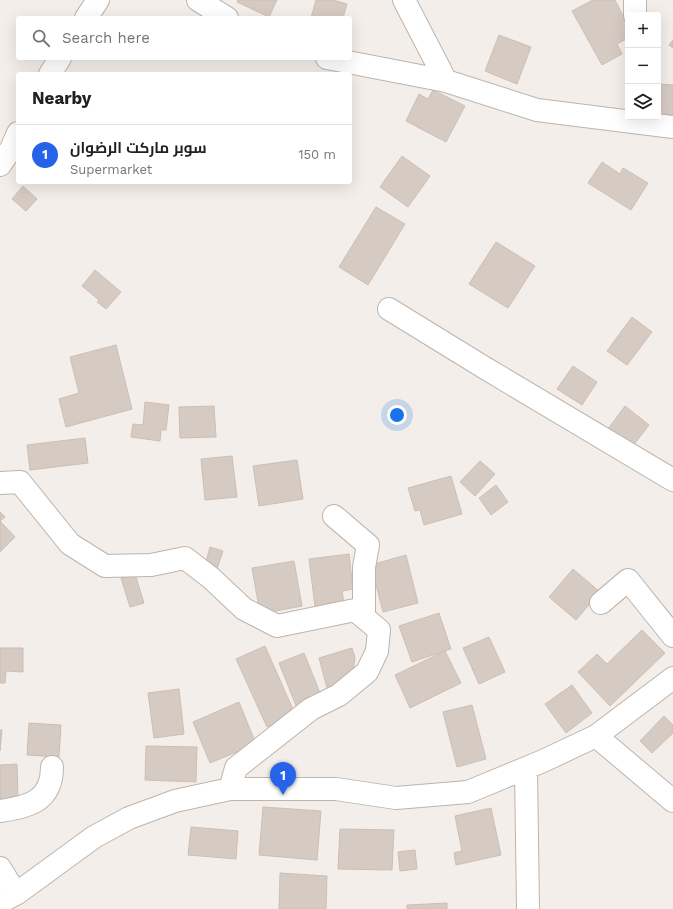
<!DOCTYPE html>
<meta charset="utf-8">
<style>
:root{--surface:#fff;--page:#f6f6f6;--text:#202124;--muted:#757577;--line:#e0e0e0;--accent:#2563eb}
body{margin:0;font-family:"Work Sans",Cairo,sans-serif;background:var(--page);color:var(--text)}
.controls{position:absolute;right:12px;top:12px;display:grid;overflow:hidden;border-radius:4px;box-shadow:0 4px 16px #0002}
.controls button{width:36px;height:36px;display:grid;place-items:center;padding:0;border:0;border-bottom:1px solid var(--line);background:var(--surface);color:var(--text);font:20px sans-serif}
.you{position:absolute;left:397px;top:415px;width:14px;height:14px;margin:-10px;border:3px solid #fff;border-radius:50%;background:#1a73e8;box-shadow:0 0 0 6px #1a73e833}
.badge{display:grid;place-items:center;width:26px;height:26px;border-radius:50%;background:var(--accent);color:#fff;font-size:13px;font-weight:700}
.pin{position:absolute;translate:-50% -33px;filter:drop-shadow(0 1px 2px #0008)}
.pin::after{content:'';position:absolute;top:21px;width:14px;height:12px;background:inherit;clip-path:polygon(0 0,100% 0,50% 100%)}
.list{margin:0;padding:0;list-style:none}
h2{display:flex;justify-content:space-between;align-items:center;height:52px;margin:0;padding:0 16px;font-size:17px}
h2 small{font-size:13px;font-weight:400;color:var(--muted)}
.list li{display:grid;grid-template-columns:26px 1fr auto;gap:12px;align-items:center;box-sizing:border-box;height:60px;padding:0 16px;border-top:1px solid var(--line)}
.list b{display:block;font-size:15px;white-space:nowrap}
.list p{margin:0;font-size:13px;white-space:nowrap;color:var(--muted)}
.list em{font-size:13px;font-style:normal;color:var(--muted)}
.icon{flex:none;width:22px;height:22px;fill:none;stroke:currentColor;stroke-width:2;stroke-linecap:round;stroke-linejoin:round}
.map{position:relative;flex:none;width:673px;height:909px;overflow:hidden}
.search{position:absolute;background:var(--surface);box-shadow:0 4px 16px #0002;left:16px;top:16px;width:336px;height:44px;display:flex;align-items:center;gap:10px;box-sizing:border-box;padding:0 14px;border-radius:4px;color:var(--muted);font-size:15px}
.panel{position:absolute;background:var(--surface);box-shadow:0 4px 16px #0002;left:16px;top:72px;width:336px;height:112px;border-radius:4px}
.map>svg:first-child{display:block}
.building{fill:#d6cbc3;stroke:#cdbeb4}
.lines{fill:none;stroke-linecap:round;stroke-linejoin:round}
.minor-casing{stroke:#bdb4ad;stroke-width:24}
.minor{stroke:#fff;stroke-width:22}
</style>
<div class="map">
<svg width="673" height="909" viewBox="0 0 673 909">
<rect width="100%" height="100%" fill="#f3eee9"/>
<path class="building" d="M238 0H277L269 17 237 2Z
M316 0H333L347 4 343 18H311Z
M593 0H615L628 25V38L617 44 622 54 602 65 572 11Z
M499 35 531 47 517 84 485 71Z
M673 40V48L669 45Z
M658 84 673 85V115L658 113Z
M433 90 465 106 446 142 406 121 419 94 428 99Z
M402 156 430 176 408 207 380 187Z
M602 162 620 174 623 168 648 183 631 210 588 183Z
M23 186 37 199 26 211 12 199Z
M376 207 405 224 368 285 339 267Z
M496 242 535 266 508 308 469 284Z
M95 270 121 292 106 309 97 302 99 300 82 286Z
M632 317 652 332 627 365 607 351Z
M116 345 132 409 66 427 59 399 79 393 70 357Z
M573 366 597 382 582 405 557 389Z
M145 402 169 405 166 430H161L160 441 131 437 133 424 143 425Z
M214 406 216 437 180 438 179 407Z
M625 406 649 425 632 447 608 429Z
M85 438 88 463 30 470 27 445Z
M232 456 237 497 205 500 201 459Z
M297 460 303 499 259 506 253 466Z
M480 461 495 474 475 496 460 482Z
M451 476 462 514 424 525 420 510 415 511 408 488Z
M496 485 508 502 491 515 479 498Z
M0 512 5 517 0 521Z
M0 521 15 537 0 552Z
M210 547 223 551 217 569 205 565Z
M349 554 353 589 342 591 345 610 316 614 309 559Z
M406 555 418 603 383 612 371 565Z
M294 561 302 606 260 614 252 568Z
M573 569 600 592 576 620 549 597Z
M135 574 144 603 130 607 121 578Z
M439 613 451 649 412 662 399 626Z
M642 630 665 653 610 706 578 672 597 654 607 664Z
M489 637 505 672 479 684 463 648Z
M265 646 295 714 267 727 236 659Z
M0 648H23V672L6 671 5 683H0Z
M352 648 355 657 354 666 348 679 327 688 319 658Z
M445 651 461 683 410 708 395 675Z
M304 653 322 698 297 708 279 663Z
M572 685 592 713 566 733 545 704Z
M179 689 184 734 154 738 148 693Z
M239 702 256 744 210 763 193 722Z
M472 705 486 759 457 767 443 712Z
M664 716 673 725V733L652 753 640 741Z
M29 723 61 725 59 757 27 755Z
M0 730H2L0 751Z
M146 746 197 747 196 782 145 780Z
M17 764 18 799 0 800V765Z
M263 807 321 811 317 860 259 855Z
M491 808 501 855 456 865 454 853 462 851 455 816Z
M191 827 238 831 236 859 188 855Z
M340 829 394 830 392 870 338 869Z
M415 850 417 869 400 871 398 852Z
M280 873 327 876 326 909H279Z
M447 903V909H407V905Z"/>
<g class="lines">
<defs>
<path id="minor" d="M198 0 227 18
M404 0 446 81
M635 15V0
M86 18 98 0
M327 58 446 81 537 110 673 127
M50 74 60 58
M0 165 11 149 18 133
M389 309 485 368 673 480
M0 483 20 482 70 544 105 566 151 565 185 558 211 578 244 609 277 626 355 610 379 630 377 651 367 672 339 695 311 709 236 768 230 789
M334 516 368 545 364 567V617
M601 603 628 580 673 636
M596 736 673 801
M526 769 528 909
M0 811C29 807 52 801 52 767
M0 868 16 894
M0 902 16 894 94 837 129 818 175 801 230 789H336L396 798 468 792 543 761 596 736 673 678"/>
</defs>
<use href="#minor" class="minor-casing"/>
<use href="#minor" class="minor"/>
</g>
</svg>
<div class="controls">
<button>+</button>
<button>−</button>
<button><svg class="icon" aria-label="layers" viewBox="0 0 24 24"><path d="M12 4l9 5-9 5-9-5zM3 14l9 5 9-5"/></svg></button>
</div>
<div class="you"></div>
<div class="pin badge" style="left:283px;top:795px">1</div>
<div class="search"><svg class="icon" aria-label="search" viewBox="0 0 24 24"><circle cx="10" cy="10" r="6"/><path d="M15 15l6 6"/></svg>Search here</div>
<section class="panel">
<h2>Nearby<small></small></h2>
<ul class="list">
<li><span class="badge">1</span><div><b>سوبر ماركت الرضوان</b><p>Supermarket</p></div><em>150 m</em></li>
</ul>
</section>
</div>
